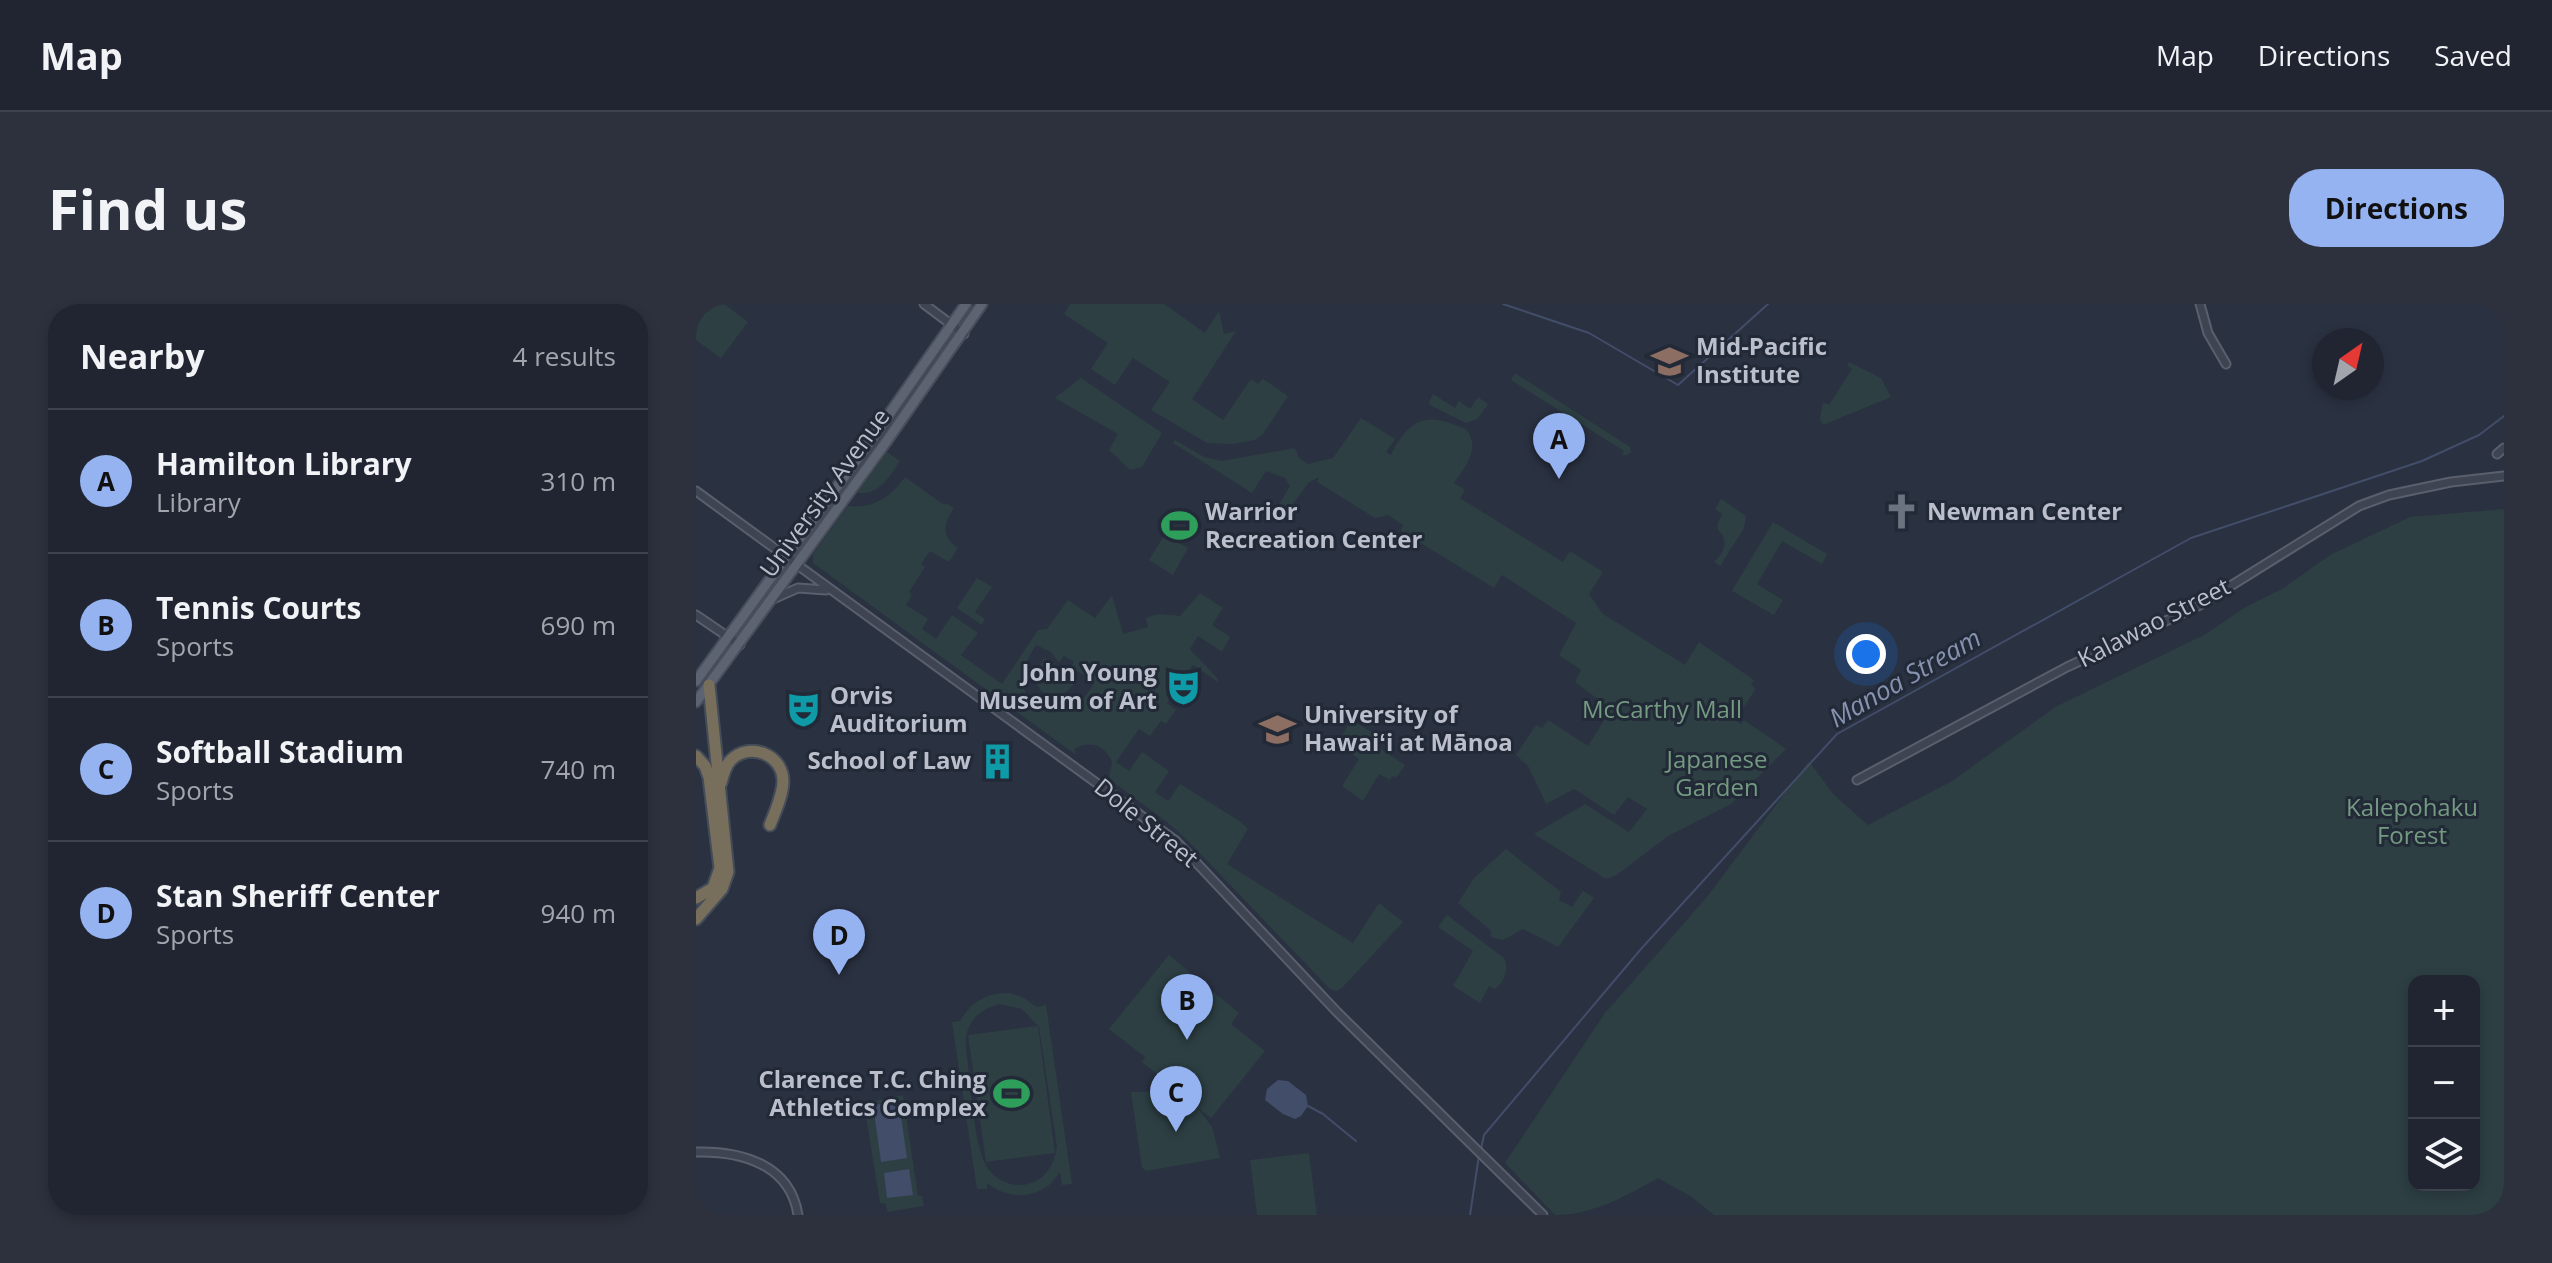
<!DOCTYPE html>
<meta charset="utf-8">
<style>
:root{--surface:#202531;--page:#2d313d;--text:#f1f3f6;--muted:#a2a5ab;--line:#3d424d;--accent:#95b2f1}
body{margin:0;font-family:"Open Sans",sans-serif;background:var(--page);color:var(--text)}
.controls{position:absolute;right:24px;bottom:24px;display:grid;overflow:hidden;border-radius:16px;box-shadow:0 4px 12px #0003}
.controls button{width:72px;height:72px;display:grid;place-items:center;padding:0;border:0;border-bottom:2px solid var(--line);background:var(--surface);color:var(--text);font:40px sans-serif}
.compass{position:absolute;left:1616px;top:24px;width:72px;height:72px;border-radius:50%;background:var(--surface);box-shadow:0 4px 12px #0003;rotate:34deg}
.you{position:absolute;left:1170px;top:350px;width:28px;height:28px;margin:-20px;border:6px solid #fff;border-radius:50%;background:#1a73e8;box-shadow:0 0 0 12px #1a73e833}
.badge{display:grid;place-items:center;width:52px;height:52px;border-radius:50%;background:var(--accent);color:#111;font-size:26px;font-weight:700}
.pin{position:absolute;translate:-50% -66px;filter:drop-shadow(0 2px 4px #0008)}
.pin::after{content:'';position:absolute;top:42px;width:28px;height:24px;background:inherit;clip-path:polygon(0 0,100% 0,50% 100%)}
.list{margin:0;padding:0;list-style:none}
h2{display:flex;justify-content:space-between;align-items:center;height:104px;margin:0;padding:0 32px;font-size:34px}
h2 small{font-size:26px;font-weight:400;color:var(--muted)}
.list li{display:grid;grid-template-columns:52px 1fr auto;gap:24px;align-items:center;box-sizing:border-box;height:144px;padding:0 32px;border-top:2px solid var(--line)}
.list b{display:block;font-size:30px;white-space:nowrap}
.list p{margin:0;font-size:26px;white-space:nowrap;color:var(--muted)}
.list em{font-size:26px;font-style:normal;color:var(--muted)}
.icon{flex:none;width:44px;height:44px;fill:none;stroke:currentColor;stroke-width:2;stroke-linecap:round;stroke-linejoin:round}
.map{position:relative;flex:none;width:1808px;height:911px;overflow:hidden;border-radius:32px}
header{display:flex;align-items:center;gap:48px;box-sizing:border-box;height:112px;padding:0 40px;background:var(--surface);border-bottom:2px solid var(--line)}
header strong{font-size:38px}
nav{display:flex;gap:44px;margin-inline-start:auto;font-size:28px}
.intro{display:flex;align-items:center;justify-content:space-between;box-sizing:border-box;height:192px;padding:0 48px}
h1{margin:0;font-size:56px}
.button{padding:20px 36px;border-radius:32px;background:var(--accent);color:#111;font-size:28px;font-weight:700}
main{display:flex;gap:48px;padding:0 48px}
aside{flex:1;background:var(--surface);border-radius:32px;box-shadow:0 4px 12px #0003}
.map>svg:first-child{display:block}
.green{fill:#2d3f43;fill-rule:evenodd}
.water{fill:#414d69}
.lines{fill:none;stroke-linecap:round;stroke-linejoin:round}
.stream{stroke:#414d69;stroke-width:2}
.minor-casing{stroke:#595f6c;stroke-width:11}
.major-casing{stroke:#474d5b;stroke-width:13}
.highway-casing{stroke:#454c59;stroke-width:15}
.minor{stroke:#3e4451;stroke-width:7}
.major{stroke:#5c6371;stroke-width:9}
.highway{stroke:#776f5c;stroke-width:11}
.labels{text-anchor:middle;stroke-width:6;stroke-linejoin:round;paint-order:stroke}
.poi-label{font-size:24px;font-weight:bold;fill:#bbbfcb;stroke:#222937;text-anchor:start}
.street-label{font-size:24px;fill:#bbbfcb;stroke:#222937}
.park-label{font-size:24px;fill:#749a81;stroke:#222937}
.water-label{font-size:26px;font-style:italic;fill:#8692b0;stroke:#222937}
</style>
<header>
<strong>Map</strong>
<nav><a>Map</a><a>Directions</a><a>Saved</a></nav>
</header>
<div class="intro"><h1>Find us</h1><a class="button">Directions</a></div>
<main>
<aside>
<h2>Nearby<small>4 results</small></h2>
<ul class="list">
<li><span class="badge">A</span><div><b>Hamilton Library</b><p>Library</p></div><em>310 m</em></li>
<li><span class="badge">B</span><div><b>Tennis Courts</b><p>Sports</p></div><em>690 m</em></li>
<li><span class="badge">C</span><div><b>Softball Stadium</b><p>Sports</p></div><em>740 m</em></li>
<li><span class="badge">D</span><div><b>Stan Sheriff Center</b><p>Sports</p></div><em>940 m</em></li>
</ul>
</aside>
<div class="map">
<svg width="1808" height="911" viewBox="0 0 1808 911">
<rect width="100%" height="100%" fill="#2a3141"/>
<path class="green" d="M0 0H28L52 18 25 54 0 36Z
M374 0H468L509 29 523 7 528 30 540 27 496 95 527 116 555 75 562 80 567 75 592 92 567 130 559 136 537 140 511 139 455 106 474 78 437 54 419 81 395 65 412 39 368 10Z
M1153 58 1185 74 1195 93 1127 121 1124 115 1127 98 1133 101 1156 65 1151 61Z
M819 69 934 143 935 148 931 151H926L928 147 815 76Z
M385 74 466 129 446 163 434 166 413 146 422 130 359 94Z
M737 90 759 104 763 97 774 105 782 93 792 100 781 115 770 119 734 101 733 98Z
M665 114 699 135 690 148 695 151C714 113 731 107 771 126 784 146 770 161 758 179L769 186 764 194 867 258 874 247 907 268 893 290 907 310 989 361 1003 338 1058 376 1055 381 1060 385 1039 416 1045 420 1048 416 1090 445 1035 500 972 532 921 571 910 575 838 530 889 500 933 528 951 505 932 493 918 511 878 485 850 500 832 462 820 451 840 421 846 424 852 416 892 442 915 405 879 378 885 366 863 351 880 319 806 271 798 284 705 227 707 221 692 211 679 214 621 178 623 173 613 178 585 216H578L571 212 577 211 594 182 589 174 570 167 556 189 477 139 479 136 508 153 526 157 599 144 603 154 612 160 637 154Z
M191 148 204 157C193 173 183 192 161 189Z
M209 173 248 201 250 199 258 204C247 221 245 232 262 244L253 258 234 247 225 260 229 263 213 288 216 291 210 301 232 315 226 325 240 335 256 311 282 329 265 351 306 380 342 326 351 325 372 296 399 314 416 291 427 330 452 323 450 314 462 310 484 312 504 289 527 304 516 321 534 333 526 348 502 332 494 345 522 375V378L497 361 471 399 480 406 470 420 465 417 454 432 443 425 420 458 433 467 446 448 473 467 459 488 472 497 484 480 542 516 552 525 531 560 657 639 683 599 707 618 646 684 640 687 634 685 489 534 471 518 413 475 416 458C409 441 394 436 379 445L380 451 117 259V250L152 202C178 205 194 193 209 173ZM340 341 355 348 363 359 368 352 378 358 373 366 383 368 398 379C385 400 376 411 350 408 319 393 323 366 340 341Z
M1025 195 1050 212 1048 224 1024 262 1018 258C1028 248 1034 237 1022 226V219L1026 210 1019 205Z
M1808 205V911H1018L996 893 962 874C930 892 897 911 859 911L809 859 909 709 1011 593 1113 457 1137 490 1172 521 1256 477 1361 402 1510 330 1548 304 1586 285 1634 251 1714 213ZM1718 677H1778V881H1718Z
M1077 218 1131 250 1126 260 1086 237 1061 280 1087 296 1078 311 1036 287Z
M469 230 492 244 477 271 453 256Z
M281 274 296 283 279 308 289 315 286 321 261 304Z
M348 354 382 377 365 392H352C335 382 340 369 348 354Z
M655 416 682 432 685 445 709 461 700 474 696 472 694 476 683 470 667 497 646 482 663 455 641 440Z
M810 545 865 588 863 596 876 603 887 587 898 594 862 643 827 625 807 636 795 633 794 626 762 599 778 574Z
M751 611 808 654C813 665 809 677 799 685L793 682 784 699 757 682 777 647 742 623Z
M473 651 543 709 535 720 569 747 515 814 502 804 516 823 524 854 450 867 446 864 435 788 467 787 495 798 446 758 449 753 413 725Z
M314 689 328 694 341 703 350 701 376 880 366 881 364 868C348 895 315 898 291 879V885H281L256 718 264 717C275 697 292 688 314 689ZM304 700 326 705 343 723 361 843C359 857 352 872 338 878 318 887 294 875 287 855 277 829 274 775 270 744 268 720 281 706 304 700Z
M342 722 359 849 290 858 272 731Z
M207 791 222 892H226L228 902 192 908 189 899H184L168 799Z
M613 849 621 911H561L554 856Z"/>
<path class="water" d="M582 776 592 777 610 791 612 802 605 812 599 815 587 810 569 796 571 785Z
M203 798 211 854 185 858 177 801Z
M213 865 217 891 191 894 188 869Z"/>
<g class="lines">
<path class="stream" d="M807 0 893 29 982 81 1072 0
M612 802 627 810 660 837
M785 845 788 831 945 645 1141 430 1495 234 1726 157 1783 131 1808 112
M774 911 783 851"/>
<defs>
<path id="minor" d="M228 0 268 30
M1504 0 1512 29 1530 60
M1801 150 1808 144
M0 187 480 537 641 708 847 911
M77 295 102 284 130 286
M0 311 44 341
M1161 476 1371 363 1504 301 1663 202 1693 191 1755 178 1808 172
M0 848C45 847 94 860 102 911"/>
<path id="major" d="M0 377 180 129 270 0
M0 398 190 138 286 0"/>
<path id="highway" d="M0 452 9 462 13 473 24 564 17 584 0 594
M25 479C27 471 29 462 35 456 54 437 87 451 87 477 87 491 79 508 74 521
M0 615 26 585 32 568 13 381"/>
</defs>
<use href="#minor" class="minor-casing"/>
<use href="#major" class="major-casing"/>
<use href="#highway" class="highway-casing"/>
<use href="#minor" class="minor"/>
<use href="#major" class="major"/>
<use href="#highway" class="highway"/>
</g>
<defs>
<symbol id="school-bare" viewBox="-9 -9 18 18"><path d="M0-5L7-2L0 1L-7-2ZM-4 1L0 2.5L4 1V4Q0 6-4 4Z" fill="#8d6e63" stroke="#222937" stroke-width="2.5" paint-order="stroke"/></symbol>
<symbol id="church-bare" viewBox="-9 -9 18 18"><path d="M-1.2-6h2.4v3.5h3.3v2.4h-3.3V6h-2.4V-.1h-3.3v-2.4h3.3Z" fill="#6b7280" stroke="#222937" stroke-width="2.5" paint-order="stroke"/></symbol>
<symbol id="stadium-bare" viewBox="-9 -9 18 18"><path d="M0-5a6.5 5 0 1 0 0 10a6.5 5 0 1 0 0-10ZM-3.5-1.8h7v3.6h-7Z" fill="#2e9e5b" stroke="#222937" stroke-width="2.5" paint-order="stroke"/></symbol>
<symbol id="theatre-bare" viewBox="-9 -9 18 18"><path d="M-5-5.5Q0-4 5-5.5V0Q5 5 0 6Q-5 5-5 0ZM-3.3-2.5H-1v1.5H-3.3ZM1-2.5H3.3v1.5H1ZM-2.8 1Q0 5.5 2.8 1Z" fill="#0f9aa8" stroke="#222937" stroke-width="2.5" paint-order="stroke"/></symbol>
<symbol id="university-bare" viewBox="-9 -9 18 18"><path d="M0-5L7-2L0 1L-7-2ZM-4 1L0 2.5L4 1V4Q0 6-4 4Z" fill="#8d6e63" stroke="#222937" stroke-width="2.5" paint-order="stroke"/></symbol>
<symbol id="building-bare" viewBox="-9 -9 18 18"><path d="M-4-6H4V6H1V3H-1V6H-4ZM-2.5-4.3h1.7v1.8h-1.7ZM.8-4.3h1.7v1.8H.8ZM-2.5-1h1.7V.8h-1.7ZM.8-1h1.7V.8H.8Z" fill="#0f9aa8" stroke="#222937" stroke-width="2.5" paint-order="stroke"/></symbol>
</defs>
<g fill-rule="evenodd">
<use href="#school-bare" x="948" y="32" width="51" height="51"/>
<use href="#church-bare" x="1180" y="182" width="51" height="51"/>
<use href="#stadium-bare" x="458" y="196" width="51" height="51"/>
<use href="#theatre-bare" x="462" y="358" width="51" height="51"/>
<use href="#theatre-bare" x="82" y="380" width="51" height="51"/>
<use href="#university-bare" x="556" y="400" width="51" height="51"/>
<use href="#building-bare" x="276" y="432" width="51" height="51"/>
<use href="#stadium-bare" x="290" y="764" width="51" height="51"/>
</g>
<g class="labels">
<g class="poi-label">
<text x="1000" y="51">Mid-Pacific<tspan x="1000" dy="28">Institute</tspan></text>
<text x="509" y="216">Warrior<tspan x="509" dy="28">Recreation Center</tspan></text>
<text x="1231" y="216">Newman Center</text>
<text x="461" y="377" text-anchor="end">John Young<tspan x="461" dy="28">Museum of Art</tspan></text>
<text x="134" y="400">Orvis<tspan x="134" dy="28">Auditorium</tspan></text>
<text x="608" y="419">University of<tspan x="608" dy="28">Hawaiʻi at Mānoa</tspan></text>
<text x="275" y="465" text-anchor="end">School of Law</text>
<text x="290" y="784" text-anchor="end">Clarence T.C. Ching<tspan x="290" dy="28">Athletics Complex</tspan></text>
</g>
<g class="street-label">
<text transform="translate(129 189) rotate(-54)" y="8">University Avenue</text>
<text transform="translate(1458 319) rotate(-27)" y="8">Kalawao Street</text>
<text transform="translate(450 519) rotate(39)" y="8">Dole Street</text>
</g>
<g class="park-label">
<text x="966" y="414">McCarthy Mall</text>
<text x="1021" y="464">Japanese<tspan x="1021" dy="28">Garden</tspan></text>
<text x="1716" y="512">Kalepohaku<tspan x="1716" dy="28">Forest</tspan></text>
</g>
<g class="water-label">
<text transform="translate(1209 374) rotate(-30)" y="9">Manoa Stream</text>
</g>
</g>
</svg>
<div class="controls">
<button>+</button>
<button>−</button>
<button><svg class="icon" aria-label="layers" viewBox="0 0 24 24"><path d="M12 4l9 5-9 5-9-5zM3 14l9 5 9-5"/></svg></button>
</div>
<svg class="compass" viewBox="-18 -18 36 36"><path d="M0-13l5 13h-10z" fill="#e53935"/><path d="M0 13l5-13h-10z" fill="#a2a5ab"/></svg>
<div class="you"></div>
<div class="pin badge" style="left:863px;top:175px">A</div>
<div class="pin badge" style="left:491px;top:736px">B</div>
<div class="pin badge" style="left:480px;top:828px">C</div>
<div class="pin badge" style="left:143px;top:671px">D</div>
</div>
</main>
